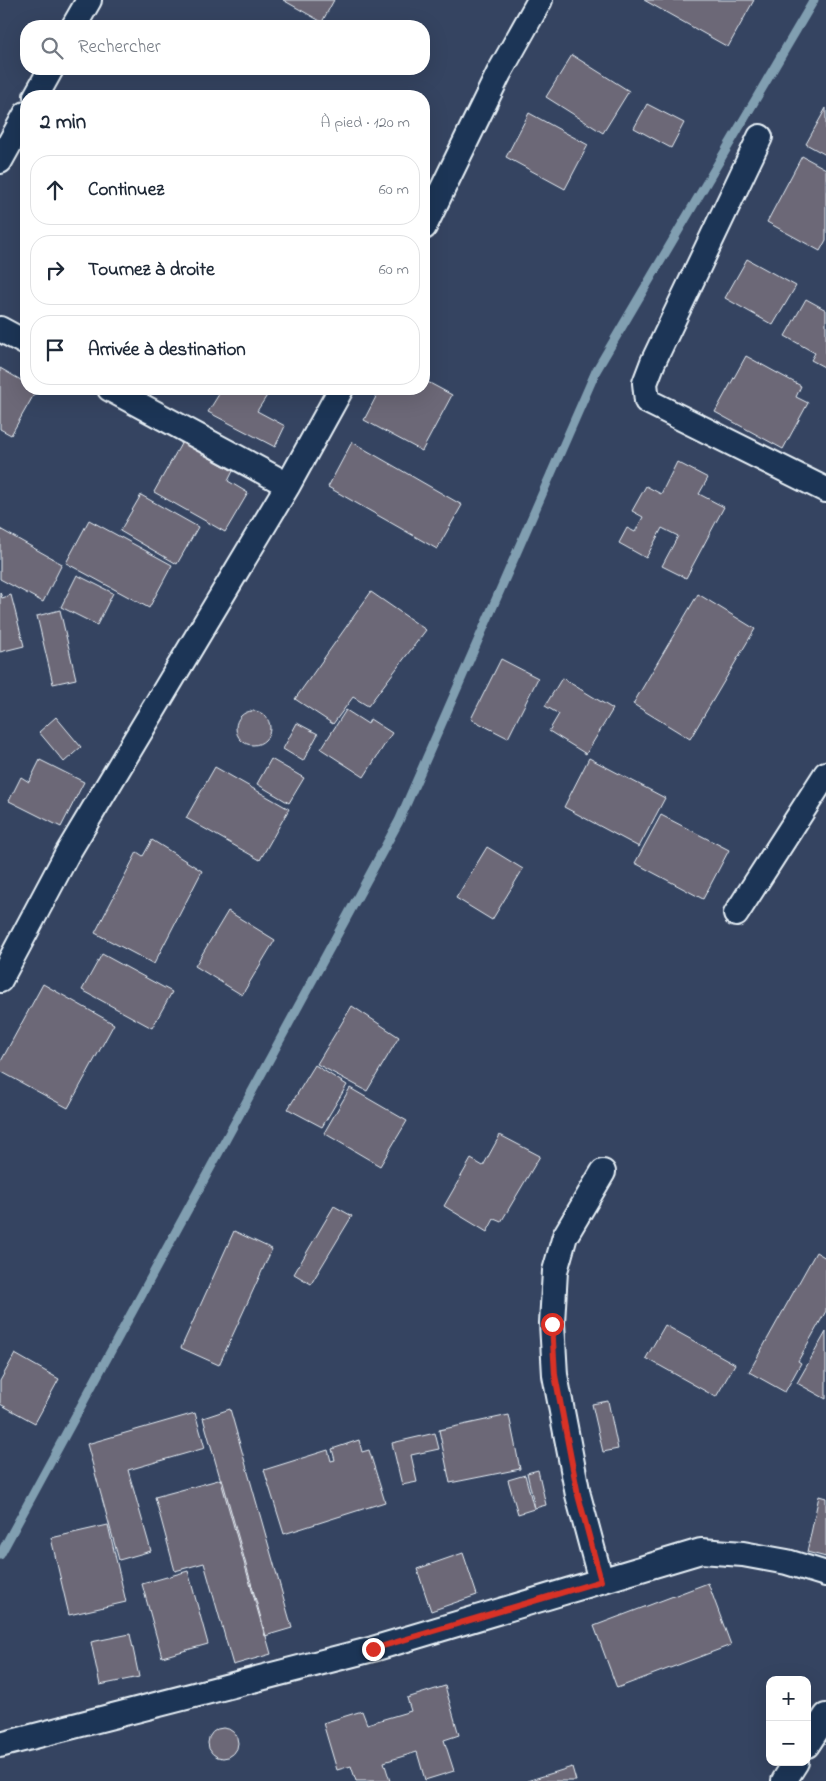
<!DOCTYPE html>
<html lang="fr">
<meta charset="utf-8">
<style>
:root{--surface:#fff;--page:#f2f2f3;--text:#1f2937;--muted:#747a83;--line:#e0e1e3}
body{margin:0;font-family:"Indie Flower",sans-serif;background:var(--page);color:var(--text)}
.controls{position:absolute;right:15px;bottom:15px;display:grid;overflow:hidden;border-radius:10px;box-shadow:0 5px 20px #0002}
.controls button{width:45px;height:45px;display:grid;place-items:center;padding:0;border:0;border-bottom:1px solid var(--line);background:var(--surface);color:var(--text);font:25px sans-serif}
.stop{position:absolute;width:15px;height:15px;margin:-11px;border:4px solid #d93025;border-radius:50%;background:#fff}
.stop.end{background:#d93025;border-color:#fff;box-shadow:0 1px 5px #0008}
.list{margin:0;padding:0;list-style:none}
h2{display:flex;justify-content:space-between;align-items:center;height:65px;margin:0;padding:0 20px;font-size:21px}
h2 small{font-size:16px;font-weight:400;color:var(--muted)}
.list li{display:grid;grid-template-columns:32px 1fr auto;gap:15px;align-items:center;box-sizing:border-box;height:70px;margin:0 10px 10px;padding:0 10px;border:1px solid var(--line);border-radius:20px}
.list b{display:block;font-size:19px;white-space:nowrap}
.list em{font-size:16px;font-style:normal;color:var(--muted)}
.icon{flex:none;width:28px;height:28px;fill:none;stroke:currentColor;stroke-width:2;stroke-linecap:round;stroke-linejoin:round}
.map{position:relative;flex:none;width:826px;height:1781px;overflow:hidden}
.search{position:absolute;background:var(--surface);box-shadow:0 5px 20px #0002;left:20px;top:20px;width:410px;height:55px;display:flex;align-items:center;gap:12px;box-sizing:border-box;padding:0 18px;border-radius:20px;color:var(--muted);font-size:19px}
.panel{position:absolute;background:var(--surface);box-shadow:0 5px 20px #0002;left:20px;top:90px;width:410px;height:305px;border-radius:20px}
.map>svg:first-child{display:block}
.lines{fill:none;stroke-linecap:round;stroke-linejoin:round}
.stream{stroke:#819fb1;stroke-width:9}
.building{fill:#6c6777;stroke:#e8f1f8}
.minor-casing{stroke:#e8f1f8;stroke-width:28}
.minor{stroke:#1d3557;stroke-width:24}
.route{stroke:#d93025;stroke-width:6}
</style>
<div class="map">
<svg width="826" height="1781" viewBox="0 0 826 1781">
<rect width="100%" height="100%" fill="#354461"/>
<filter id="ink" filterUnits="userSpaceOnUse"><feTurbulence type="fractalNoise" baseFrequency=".02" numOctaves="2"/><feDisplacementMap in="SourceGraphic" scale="10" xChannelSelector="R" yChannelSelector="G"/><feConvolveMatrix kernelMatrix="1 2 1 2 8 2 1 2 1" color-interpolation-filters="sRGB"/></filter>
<g filter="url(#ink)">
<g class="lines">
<path class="stream" d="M0 1555 399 821 596 371 814 0"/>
</g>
<path class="building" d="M283 0H334L322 22Z
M644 0H754L728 47Z
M572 55 629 91 603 133 546 97Z
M647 104 684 123 671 148 634 128Z
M826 108V155L806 144Z
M529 113 588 145 565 189 506 157Z
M802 156 826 169V240L820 251 767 222Z
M747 259 796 286 773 325 725 298Z
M806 299 826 310V368L811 360 815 353 785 336Z
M746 356 801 386 796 397 808 403 783 449 715 412Z
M0 368 26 383V389H37L11 435 0 429Z
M424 380 452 395 422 451 364 420 380 389H424Z
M218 389H263L262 391 268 394 257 411 285 426 275 447 208 412 221 391Z
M182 442 233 471 228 481 248 493 225 532 154 492Z
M352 442 462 505 437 549 328 487Z
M677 462 708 478 699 494 724 507 686 578 662 566 678 536 662 528 646 558 619 543 627 528 635 532 643 517 632 511 646 486 661 494Z
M141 495 198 527 177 564 120 531Z
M89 520 172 565 149 608 66 563Z
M0 529 62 564 43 602 0 579Z
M77 575 113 593 97 625 61 607Z
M0 592 2 598 11 595 24 646 0 652Z
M371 592 426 630 368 706 353 697 333 724 295 699Z
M698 594 755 629 690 739 633 704Z
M60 610 76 679 53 684 37 616Z
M501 659 538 678 508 738 471 719Z
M562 678 613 709 586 754 549 731 559 714 545 706Z
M346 710 368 724 370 719 392 733 364 777 321 749Z
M236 728a17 17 0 1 1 34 0a17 17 0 1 1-34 0Z
M56 717 81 747 64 762 39 732Z
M297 723 318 734 303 761 283 749Z
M589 758 665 798 639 847 564 807Z
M271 759 304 778 289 803 257 784Z
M40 760 84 782 61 827 9 801 21 777 29 782Z
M215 767 289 809 260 860 186 818Z
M661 815 729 850 703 899 635 863Z
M152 840 202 871 154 964 95 933 137 852 143 856Z
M487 847 523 869 492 920 456 898Z
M228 911 275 940 242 995 195 966Z
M102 954 172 992 152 1028 82 990Z
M43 984 114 1024 68 1108 0 1071V1063Z
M352 1006 399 1037 367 1091 317 1064Z
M315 1065 347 1085 322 1127 288 1109Z
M350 1088 407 1121 380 1166 324 1133Z
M500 1135 540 1156 501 1222 494 1219 487 1232 444 1206 471 1159 483 1166Z
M334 1206 352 1216 311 1284 294 1274Z
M234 1231 272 1249 219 1365 181 1348Z
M816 1252 826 1258V1311L798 1361 801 1363 785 1392 749 1372Z
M665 1325 735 1364 716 1397 646 1358Z
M826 1332V1399L797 1383Z
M15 1354 59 1379 35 1423 0 1404V1381Z
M608 1401 618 1449 603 1452 592 1404Z
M230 1409 292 1628 265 1636 203 1418Z
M195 1413 205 1448 128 1470 151 1551 119 1560 87 1444Z
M509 1415 520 1469 450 1483 439 1430Z
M435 1433 439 1449 411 1455 417 1482 402 1485 392 1443Z
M359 1440 362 1452 369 1450 385 1502 284 1534 264 1470 328 1450 331 1461 335 1460 332 1449Z
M538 1470 546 1505 535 1508 527 1473Z
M525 1475 534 1509 518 1514 508 1480Z
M222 1479 271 1654 233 1665 204 1563 175 1571 155 1497Z
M819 1496 826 1498V1557L807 1552Z
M108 1525 126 1602 69 1615 51 1538Z
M463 1553 477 1595 431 1611 417 1569Z
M188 1571 208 1644 162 1657 142 1584Z
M708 1583 731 1645 617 1688 594 1626Z
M130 1634 139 1677 100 1685 91 1642Z
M445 1686 459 1735 444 1740 454 1771 425 1780 417 1752 384 1762 390 1781H356L351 1766 337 1770 323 1723 362 1711 367 1724 411 1711 407 1698Z
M208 1743a15 15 0 1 1 30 0a15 15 0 1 1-30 0Z
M572 1767 576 1781H527Z"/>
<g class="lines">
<defs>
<path id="minor" d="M74 26 89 0
M36 96 51 69
M760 137 653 362 645 383 647 401 826 490
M0 161 26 114
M424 227 499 73 540 0
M0 329 26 343
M110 389 288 485
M736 914 826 774
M0 980 67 854 288 485 341 389
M601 1581 578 1495 555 1375 552 1323 555 1271 565 1236 603 1172
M0 1745 373 1649 701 1551 743 1554 787 1562 826 1574
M807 1745 826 1716
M784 1781 796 1762"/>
</defs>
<use href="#minor" class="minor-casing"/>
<use href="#minor" class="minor"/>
</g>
</g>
<g class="lines" filter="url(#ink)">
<path class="route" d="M373 1649 601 1581 578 1495 555 1375 552 1324"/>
</g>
</svg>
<div class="controls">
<button>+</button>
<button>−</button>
</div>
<div class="stop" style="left:552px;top:1324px"></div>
<div class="stop end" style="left:373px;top:1649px"></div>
<div class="search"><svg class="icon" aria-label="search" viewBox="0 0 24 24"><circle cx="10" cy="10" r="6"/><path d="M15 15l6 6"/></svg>Rechercher</div>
<section class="panel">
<h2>2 min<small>À pied · 120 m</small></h2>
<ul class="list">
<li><svg class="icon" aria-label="ahead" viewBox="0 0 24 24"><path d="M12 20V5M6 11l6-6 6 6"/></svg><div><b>Continuez</b></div><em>60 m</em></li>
<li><svg class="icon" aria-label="right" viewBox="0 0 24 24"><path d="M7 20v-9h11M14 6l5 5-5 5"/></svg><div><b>Tournez à droite</b></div><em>60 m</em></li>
<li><svg class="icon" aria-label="arrive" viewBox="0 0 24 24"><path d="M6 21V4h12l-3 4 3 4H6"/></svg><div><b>Arrivée à destination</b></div></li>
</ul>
</section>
</div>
